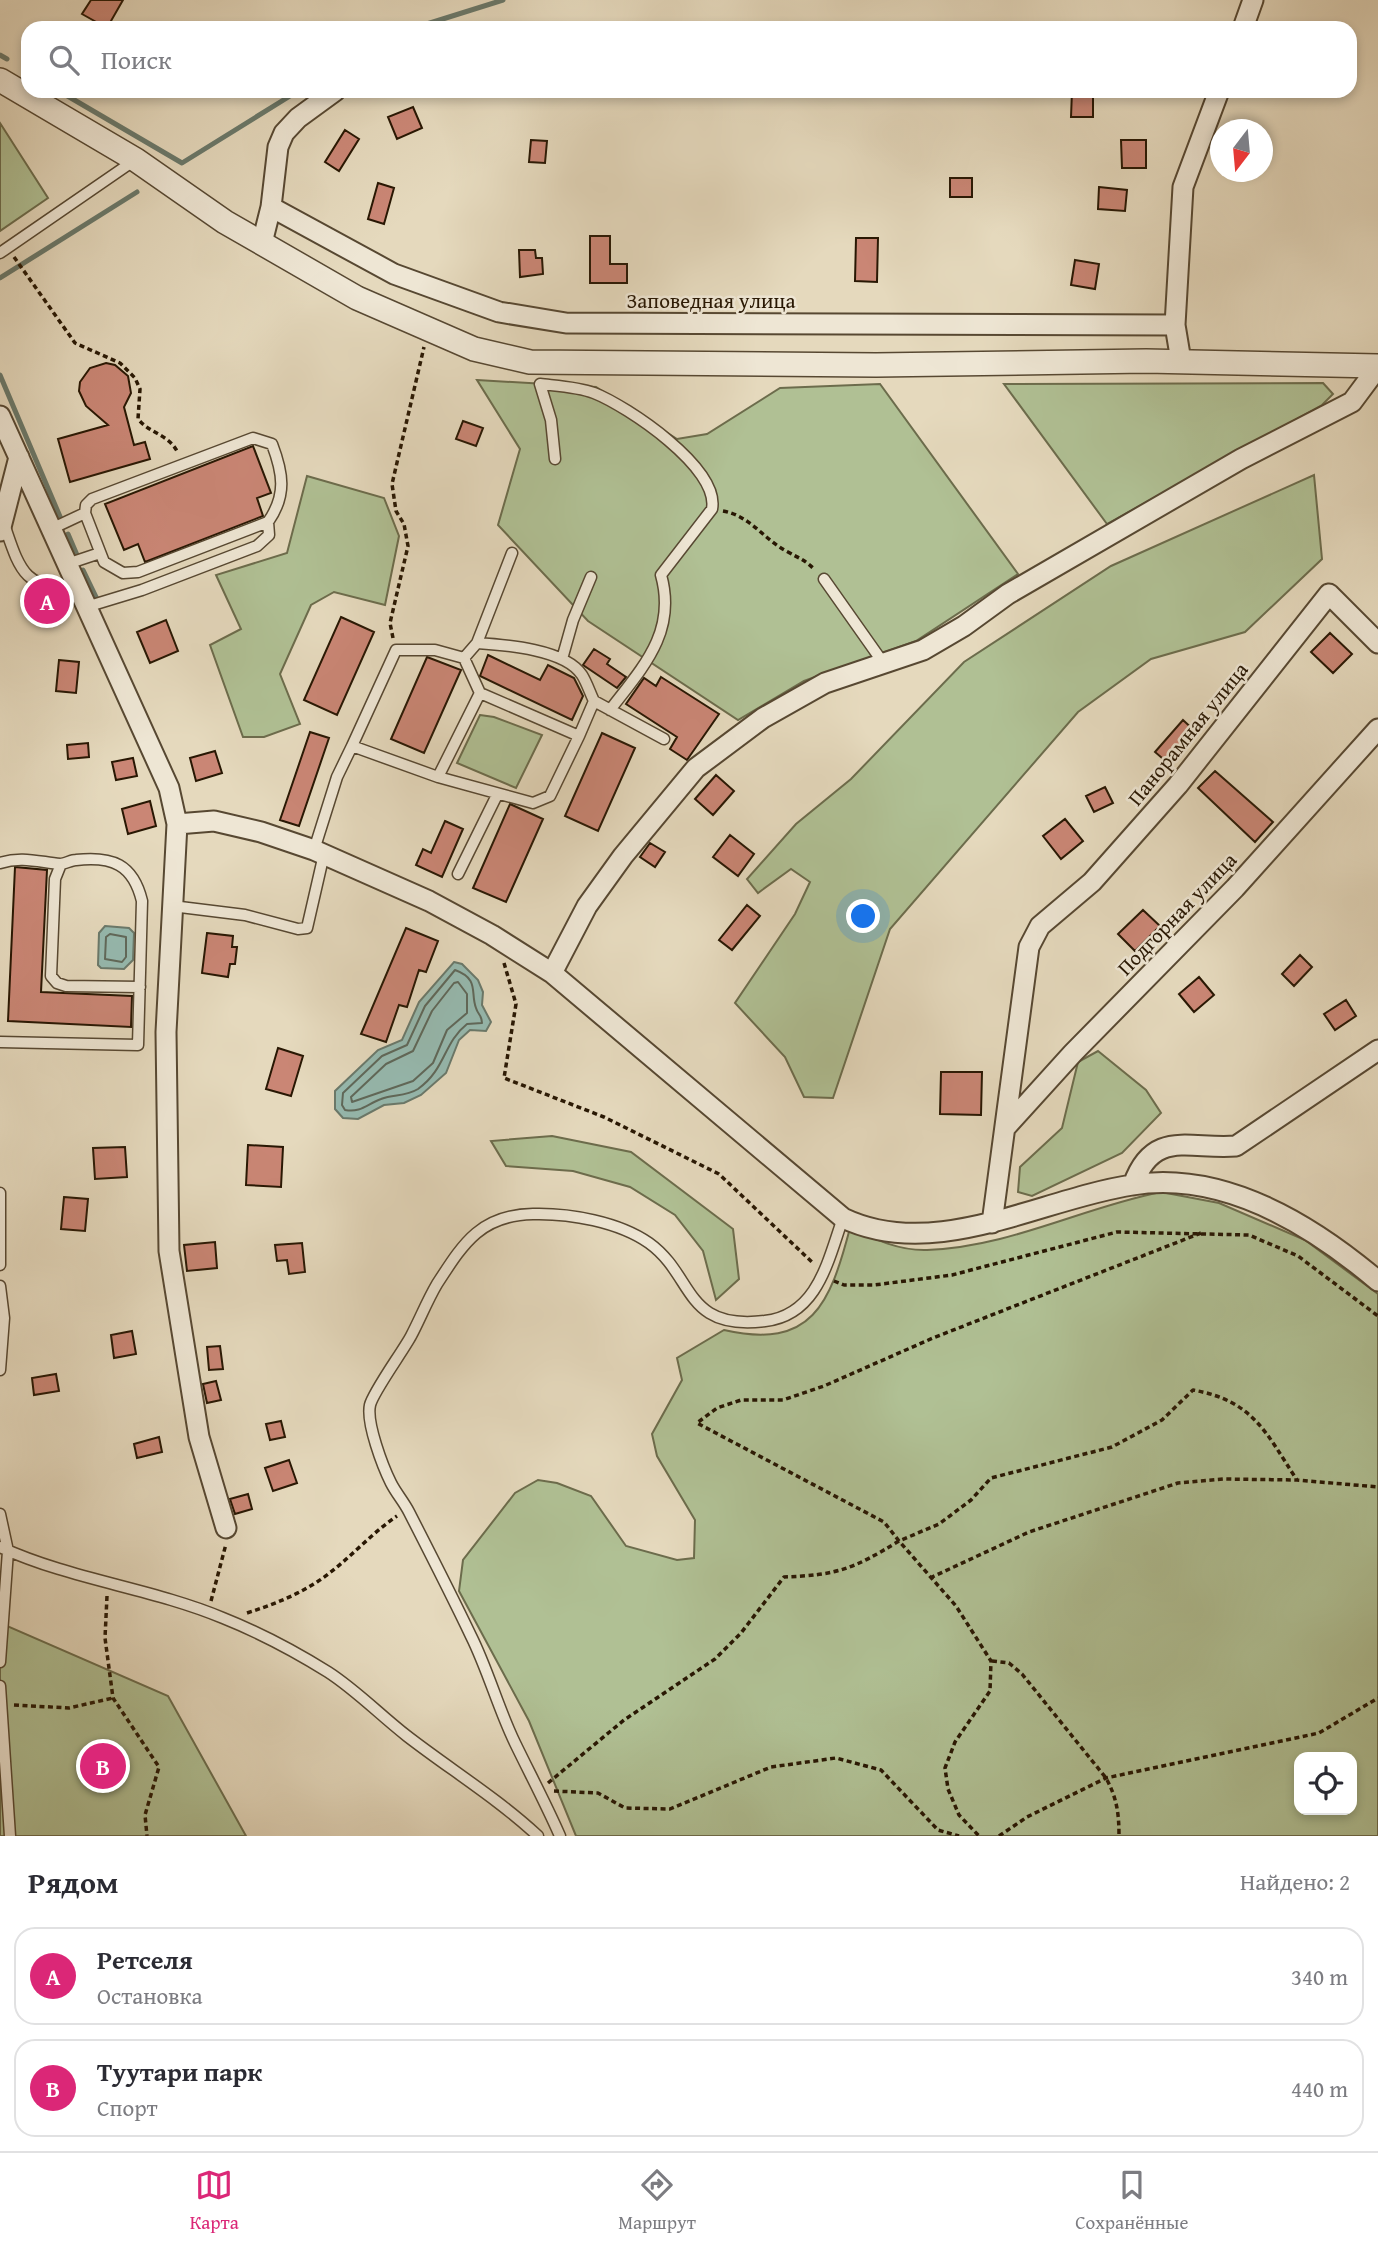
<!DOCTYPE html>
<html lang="ru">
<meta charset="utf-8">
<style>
:root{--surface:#fff;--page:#f7f7f7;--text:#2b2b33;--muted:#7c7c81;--line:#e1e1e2;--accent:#db2777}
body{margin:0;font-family:"Gentium Book Plus",serif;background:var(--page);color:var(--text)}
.controls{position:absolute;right:21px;bottom:21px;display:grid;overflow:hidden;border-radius:14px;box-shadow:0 4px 10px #0003}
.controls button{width:63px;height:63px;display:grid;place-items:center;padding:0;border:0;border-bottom:2px solid var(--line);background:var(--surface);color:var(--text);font:35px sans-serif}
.compass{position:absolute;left:1210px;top:119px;width:63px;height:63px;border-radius:50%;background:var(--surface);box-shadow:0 4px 10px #0003;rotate:196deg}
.you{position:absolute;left:864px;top:917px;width:24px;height:24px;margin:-18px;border:5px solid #fff;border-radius:50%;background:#1a73e8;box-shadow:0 0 0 10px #1a73e833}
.badge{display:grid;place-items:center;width:46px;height:46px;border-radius:50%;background:var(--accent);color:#fff;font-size:23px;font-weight:700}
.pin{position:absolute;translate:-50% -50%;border:4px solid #fff;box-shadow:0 2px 7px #0006}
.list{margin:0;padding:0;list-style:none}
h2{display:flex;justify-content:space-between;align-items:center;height:91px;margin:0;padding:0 28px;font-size:30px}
h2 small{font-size:23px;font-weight:400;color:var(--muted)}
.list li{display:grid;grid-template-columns:46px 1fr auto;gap:21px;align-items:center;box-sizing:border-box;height:98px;margin:0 14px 14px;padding:0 14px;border:2px solid var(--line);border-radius:21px}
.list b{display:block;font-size:26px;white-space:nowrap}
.list p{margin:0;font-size:23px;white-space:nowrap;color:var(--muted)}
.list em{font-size:23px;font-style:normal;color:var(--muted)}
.icon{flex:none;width:38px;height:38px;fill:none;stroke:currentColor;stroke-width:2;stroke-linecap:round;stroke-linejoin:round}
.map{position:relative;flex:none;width:1378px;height:1836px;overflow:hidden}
.search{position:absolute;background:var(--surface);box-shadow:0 4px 10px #0003;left:21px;right:21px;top:21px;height:77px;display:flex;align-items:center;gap:18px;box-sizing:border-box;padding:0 24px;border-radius:21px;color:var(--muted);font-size:26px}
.sheet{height:315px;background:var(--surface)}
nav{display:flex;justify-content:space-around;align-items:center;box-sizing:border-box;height:98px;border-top:2px solid var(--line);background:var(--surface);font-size:19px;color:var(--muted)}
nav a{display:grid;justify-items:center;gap:4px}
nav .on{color:var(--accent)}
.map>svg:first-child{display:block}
.green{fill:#b0c094;stroke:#6c6c4c;stroke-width:2;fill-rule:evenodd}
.water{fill:#96bab0;stroke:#6a796b;stroke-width:2}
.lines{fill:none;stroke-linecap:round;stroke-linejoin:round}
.shore{stroke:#5f685a;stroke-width:2}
.stream{stroke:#6a796b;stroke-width:5}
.building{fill:#ca8675;stroke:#281703;stroke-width:2}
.service-casing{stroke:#574832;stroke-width:13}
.minor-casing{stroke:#574832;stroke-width:23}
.tertiary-casing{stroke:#574832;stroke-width:26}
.path{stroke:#281703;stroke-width:3.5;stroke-dasharray:5 3.5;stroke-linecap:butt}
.service{stroke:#eee6d4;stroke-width:10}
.minor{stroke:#eee6d4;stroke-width:19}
.tertiary{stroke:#eee6d4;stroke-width:23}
.labels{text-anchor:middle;stroke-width:5;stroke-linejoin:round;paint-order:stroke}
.street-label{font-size:21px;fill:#281703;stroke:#eee6d4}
</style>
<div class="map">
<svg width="1378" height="1836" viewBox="0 0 1378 1836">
<rect width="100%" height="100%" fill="#e5d9bd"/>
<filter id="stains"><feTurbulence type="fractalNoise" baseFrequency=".00286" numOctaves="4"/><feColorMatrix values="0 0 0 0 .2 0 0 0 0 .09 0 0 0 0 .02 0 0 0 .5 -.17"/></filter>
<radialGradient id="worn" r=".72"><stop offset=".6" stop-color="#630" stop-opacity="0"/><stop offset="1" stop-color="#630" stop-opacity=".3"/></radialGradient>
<path class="green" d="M0 123 48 198 0 231Z
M477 380 596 387 677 439 707 434 780 388 880 384 1018 574 916 641 804 681 738 720 588 621 498 525 520 449Z
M1323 383 1333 394 1322 405 1107 524 1004 384Z
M1314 475 1322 559 1245 632 1151 659 1078 712 890 929 833 1098 804 1097 785 1057 735 1003 795 914 810 882 791 869 758 893 747 879 796 824 851 779 964 662 1111 566Z
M307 476 384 498 399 536 385 605 334 592 311 605 280 674 300 724 264 737H243L210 645 241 629 216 575 287 553Z
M480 715 494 717 542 735 516 788 457 763Z
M1098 1051 1146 1090 1161 1113 1122 1153 1032 1196 1018 1192 1020 1167 1062 1128 1078 1062Z
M552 1136 631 1152 733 1229 739 1279 716 1300 703 1251 675 1215 630 1187 573 1171 506 1166 491 1141Z
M1161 1192 1219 1203 1305 1240 1378 1294V1836H576L529 1721 459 1591 463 1560 515 1493 538 1480 557 1483 591 1496 626 1546 677 1560 694 1558 695 1520 657 1456 652 1434 682 1380 677 1358 724 1330C812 1350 830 1304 850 1228 874 1239 900 1251 927 1250 1010 1247 1081 1208 1161 1192ZM1299 1757H1352V1810H1299Z
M0 1623 168 1696 246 1836H0Z"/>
<path class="water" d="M105 926 129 928 134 933 133 960 124 969 101 968 98 965 99 933Z
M454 962 462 964 478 980 483 992 482 1005 491 1022 486 1031 470 1030 459 1040 446 1073 421 1095 404 1103 384 1105 358 1119 343 1118 335 1109V1091L378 1050 402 1040 419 1002Z"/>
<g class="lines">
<path class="shore" d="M110 934 126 937V957L122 962 105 959 106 937Z
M455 970C480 979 470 993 476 1008 478 1015 482 1015 482 1023L467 1024C443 1043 446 1069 418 1089 405 1097 394 1094 381 1099 367 1104 361 1113 345 1110L342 1105 343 1093 382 1056 407 1045 425 1006Z
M458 982 467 994V1013L447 1030 433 1063 413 1081 352 1102 351 1097 386 1064 413 1051 432 1011 454 983Z"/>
<path class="stream" d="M414 28 503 0
M0 55 7 59
M59 91 182 163 298 91
M0 278 137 192
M0 375 61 519
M68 534 77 555
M83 570 97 599"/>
</g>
<path class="building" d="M91 0H123L107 28 82 14Z
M1072 91H1093V117H1071Z
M413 107 422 128 397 139 388 117Z
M345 130 359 139 339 171 325 162Z
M531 140 547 141 545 163 529 162Z
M1121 140H1146V168H1122Z
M950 178H972V197H950Z
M378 183 394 188 384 224 368 219Z
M1099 187 1127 190 1125 211 1098 209Z
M590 236H610V264H627V283H590Z
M856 238H878L877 282 855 281Z
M519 250H535L536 258H542L543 274 520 277Z
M1075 260 1099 264 1095 289 1071 285Z
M106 363 115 365 128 376 131 393 124 407 134 445 145 442 150 459 70 482 58 439 108 425 86 406 79 391 80 382 90 368Z
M463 421 483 428 476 446 456 439Z
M253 446 271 493 257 498 263 516 145 562 138 544 124 550 105 504Z
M341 617 374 632 337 715 304 700Z
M166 620 178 651 150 663 137 632Z
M1330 633 1352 654 1333 673 1311 652Z
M594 649 610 659 607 664 626 677 617 688 583 665Z
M488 655 540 680 548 665 574 678 583 696 572 720 480 676Z
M427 657 461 670 424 753 391 739Z
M59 660 79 662 76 693 56 691Z
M661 677 719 714 687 760 670 749 677 737 626 704 644 678 656 686Z
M1183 720 1197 733 1169 764 1155 752Z
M310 732 329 738 299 826 280 820Z
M602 733 635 748 598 831 565 816Z
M88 743 89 757 68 759 67 745Z
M215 751 222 773 196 781 190 758Z
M133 758 137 776 116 780 112 762Z
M1215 771 1273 822 1255 842 1198 788Z
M716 775 734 791 713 815 695 799Z
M1105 787 1113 803 1094 812 1086 796Z
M150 801 156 826 128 834 122 809Z
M510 804 543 819 506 902 473 888Z
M1065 819 1083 841 1061 859 1043 836Z
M445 821 463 829 442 877 416 865 423 849 431 853Z
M730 835 754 854 738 876 713 857Z
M650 843 665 852 655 867 640 857Z
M15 867 47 870 41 992 132 996 131 1027 8 1021Z
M747 905 760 916 732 950 719 940Z
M1143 910 1160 926 1135 951 1118 934Z
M406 928 438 941 426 972 419 970 407 1007 399 1005 386 1042 361 1034Z
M207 933 233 936 232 947H237L235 964H230L228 977 202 973Z
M1300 955 1312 967 1294 986 1282 974Z
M1199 977 1214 995 1194 1012 1179 994Z
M1346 1000 1356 1016 1335 1030 1324 1014Z
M278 1048 303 1056 291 1096 266 1089Z
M941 1072H982L981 1115 940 1114Z
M248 1145 283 1147 281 1187 246 1185Z
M125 1147 127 1177 95 1179 93 1148Z
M64 1197 88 1199 85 1231 61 1229Z
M215 1242 217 1268 187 1271 184 1245Z
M302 1243 305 1272 289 1274 287 1260 277 1261 275 1245Z
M132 1331 136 1354 114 1358 111 1335Z
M220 1346 223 1369 209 1370 207 1347Z
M56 1374 59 1391 34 1395 32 1378Z
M216 1381 221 1400 207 1403 203 1384Z
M281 1421 285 1437 270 1440 266 1424Z
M159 1437 162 1452 137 1458 134 1444Z
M289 1460 297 1483 273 1491 265 1468Z
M248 1494 252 1509 235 1514 230 1499Z"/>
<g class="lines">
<defs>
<path id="service" d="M0 253 135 160
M253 438 272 444C283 473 287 495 268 522L138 572 123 573 104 562 85 513 86 505 92 499Z
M555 459 551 420 540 384C557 386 578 387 594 393 627 406 720 468 712 509L661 575C677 632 643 667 610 710
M4 524C18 564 24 595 75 583
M51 529 85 513
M67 564 100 553
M824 579 884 664
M86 607 142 590 257 546 269 535 268 522
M477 643 512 553
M464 658 477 643C506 645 565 649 582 675 587 683 590 693 594 701L579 736
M562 659 573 620 591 577
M594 701 664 739
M352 746 396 650H435L464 658 480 693 579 736 550 796 533 803 438 777 480 693
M314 850 337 777 352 746 438 777
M0 863C21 856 39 862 60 864 65 864 71 860 76 860 112 856 133 864 142 901L138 1045 0 1042
M61 864 55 879 51 976 57 983 66 986 140 987
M458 874 497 795
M172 906 245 915 298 929 307 928 324 854
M0 1193V1265
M0 1286 4 1318 0 1370
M0 1514 8 1551 0 1662
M0 1547C72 1580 151 1588 223 1618 258 1632 296 1652 328 1672 356 1690 380 1715 407 1736 451 1770 497 1798 538 1836
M0 1686 10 1836
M560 1836C546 1804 530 1774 515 1743 498 1708 488 1670 471 1636 451 1594 430 1553 409 1512 404 1502 396 1493 391 1483 383 1467 366 1423 370 1405 373 1392 403 1351 411 1336 420 1319 427 1301 437 1284 463 1244 480 1215 533 1214 570 1213 619 1222 649 1243 695 1276 683 1331 765 1321 818 1315 828 1260 843 1218"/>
<path id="minor" d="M1243 28 1253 0
M271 207 394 274 499 312 566 323 1175 325
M262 243 271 207 278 147 284 133 298 118 335 91
M1181 361 1175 325 1183 187 1219 91
M0 416 169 788 177 824 166 1032 169 1251 199 1437 226 1528
M0 531 19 457
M177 824 214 821 261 832 314 850 429 901 492 935 552 973 843 1218C935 1262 1040 1199 1132 1185 1224 1170 1312 1225 1378 1281
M552 973 587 906 623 856 696 768 763 718 825 683 923 650 964 626 1008 594 1241 459 1352 402 1378 367
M1005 1128 1073 1053 1235 888 1378 729
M1133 1185C1153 1128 1190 1150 1236 1146L1378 1050
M992 1223 1029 947 1040 926 1092 882 1178 785 1329 594 1378 643"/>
<path id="tertiary" d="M0 80 136 160 225 222 357 298 474 349 530 362 876 365 1146 361 1378 366"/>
</defs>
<use href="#service" class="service-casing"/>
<use href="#minor" class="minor-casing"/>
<use href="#tertiary" class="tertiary-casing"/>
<path class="path" d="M14 257 75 343 120 363 135 378 140 389 138 419C150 434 169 434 178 453
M723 511C751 516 764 540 788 552 800 559 804 559 815 570
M393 638 390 623 408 546 404 524 396 511 392 484 424 347
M504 963 516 1004 504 1078 604 1117 719 1174 813 1263
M1201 1233 933 1338 824 1386 783 1400H741L717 1408 697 1423 884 1522 899 1541 939 1524 971 1500 991 1478 1112 1447 1162 1420 1193 1390C1254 1401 1266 1433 1297 1480
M834 1281 844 1285H874L952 1275 1117 1232 1249 1235 1298 1256 1378 1316
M930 1578 1029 1532 1178 1483 1224 1479 1297 1480 1378 1487
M107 1596 105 1638 113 1698 159 1767 145 1815 147 1836
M211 1601 226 1544
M247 1613C272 1605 295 1596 317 1582 346 1563 369 1535 397 1516
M992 1661 1009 1663 1022 1674 1106 1778C1117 1798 1119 1814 1119 1836
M14 1705 69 1708 113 1698
M548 1783 624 1720 715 1659 741 1633 784 1577C838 1575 853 1569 899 1541L956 1606 991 1661 990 1691 955 1742 945 1768 948 1789 959 1815 979 1836
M554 1791 598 1793 625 1808 670 1809 771 1767 836 1758 881 1770 938 1830 959 1836
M999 1836 1027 1817 1106 1778 1319 1733 1378 1698"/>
<use href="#service" class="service"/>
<use href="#minor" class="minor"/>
<use href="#tertiary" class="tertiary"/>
</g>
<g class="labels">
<g class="street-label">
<text x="711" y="308">Заповедная улица</text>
<text transform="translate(1188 734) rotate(-51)" y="7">Панорамная улица</text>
<text transform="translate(1177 914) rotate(-46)" y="7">Подгорная улица</text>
</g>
</g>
<rect width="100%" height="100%" filter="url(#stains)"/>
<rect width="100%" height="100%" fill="url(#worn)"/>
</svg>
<div class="controls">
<button><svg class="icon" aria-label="locate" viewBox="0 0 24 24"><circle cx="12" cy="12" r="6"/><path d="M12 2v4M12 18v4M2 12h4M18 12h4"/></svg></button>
</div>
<svg class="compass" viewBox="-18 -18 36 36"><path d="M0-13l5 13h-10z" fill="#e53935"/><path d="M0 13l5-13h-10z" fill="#7c7c81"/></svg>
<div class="you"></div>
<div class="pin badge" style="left:47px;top:601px">A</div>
<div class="pin badge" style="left:103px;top:1766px">B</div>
<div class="search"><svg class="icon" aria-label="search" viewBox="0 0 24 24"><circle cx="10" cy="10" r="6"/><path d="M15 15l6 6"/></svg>Поиск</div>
</div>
<section class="sheet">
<h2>Рядом<small>Найдено: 2</small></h2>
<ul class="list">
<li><span class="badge">A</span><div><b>Ретселя</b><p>Остановка</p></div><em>340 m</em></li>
<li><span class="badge">B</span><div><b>Туутари парк</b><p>Спорт</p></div><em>440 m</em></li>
</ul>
</section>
<nav>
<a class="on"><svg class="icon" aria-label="map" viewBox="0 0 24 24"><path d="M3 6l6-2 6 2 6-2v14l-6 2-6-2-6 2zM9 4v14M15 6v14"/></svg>Карта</a>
<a><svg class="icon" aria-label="directions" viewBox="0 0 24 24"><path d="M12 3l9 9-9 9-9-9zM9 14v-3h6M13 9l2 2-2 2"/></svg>Маршрут</a>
<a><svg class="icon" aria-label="saved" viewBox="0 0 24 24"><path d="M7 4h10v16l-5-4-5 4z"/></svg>Сохранённые</a>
</nav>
